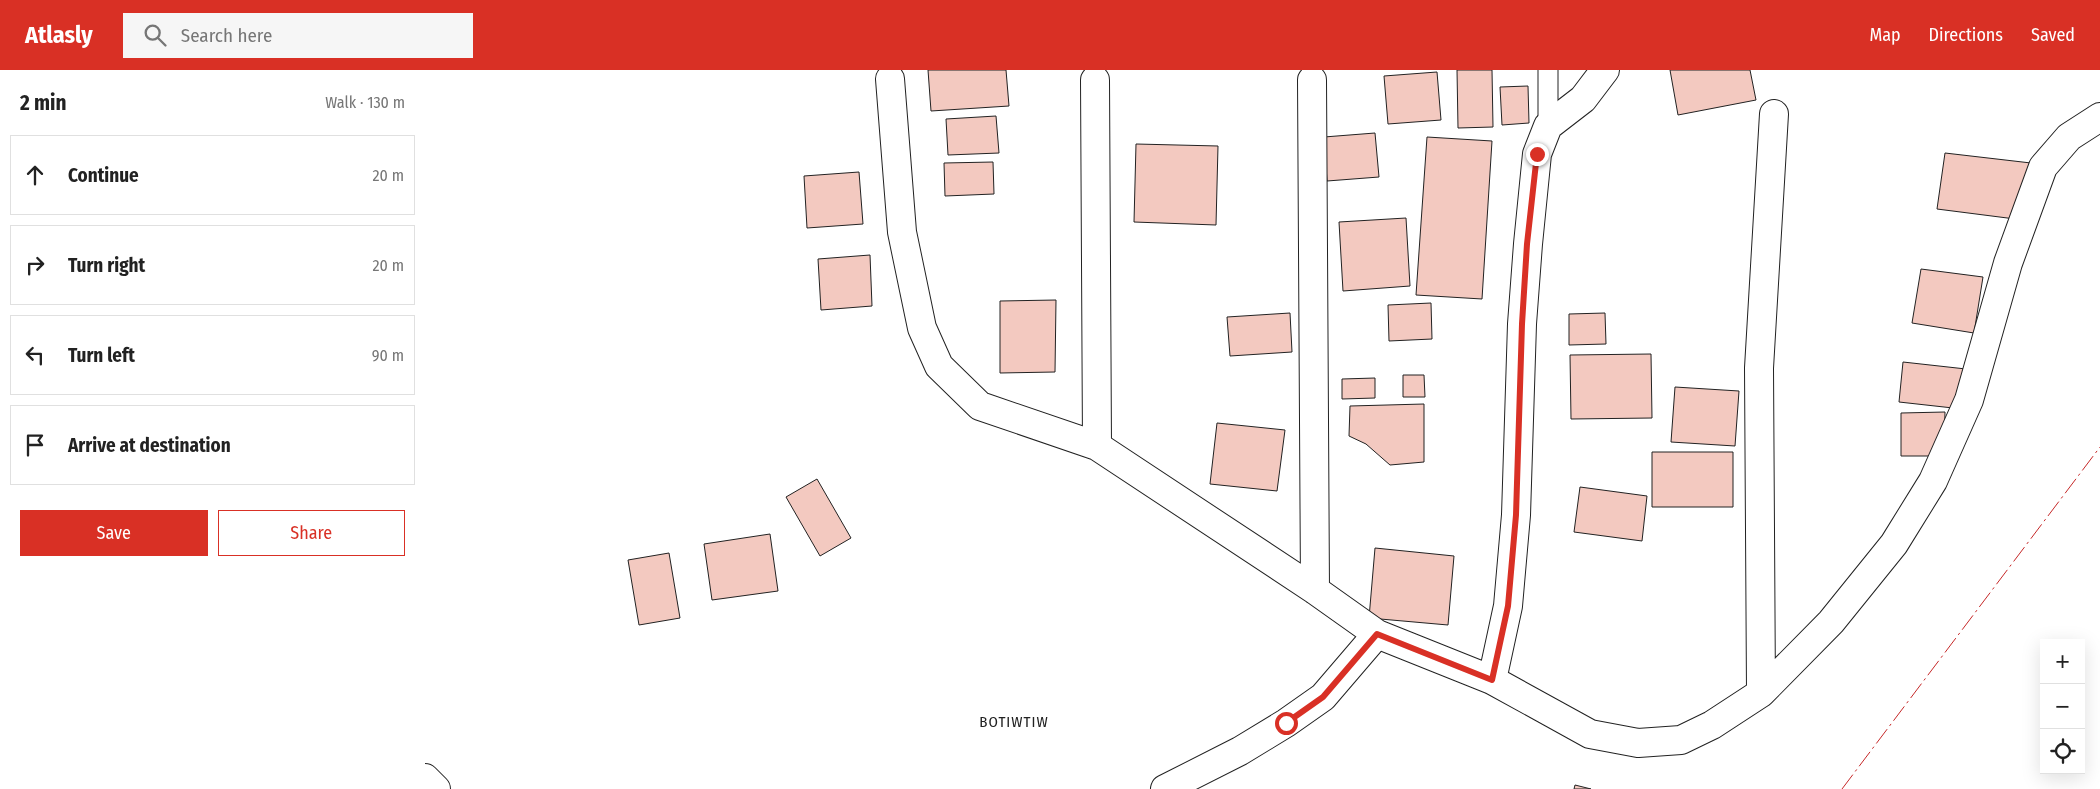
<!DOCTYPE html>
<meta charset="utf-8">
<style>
:root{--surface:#fff;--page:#f6f6f6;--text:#222;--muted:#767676;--line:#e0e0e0;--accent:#d93025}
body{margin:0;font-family:"Fira Sans Condensed",sans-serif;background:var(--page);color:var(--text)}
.controls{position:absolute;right:15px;bottom:15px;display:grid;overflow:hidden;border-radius:0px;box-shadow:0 5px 20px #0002}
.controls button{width:45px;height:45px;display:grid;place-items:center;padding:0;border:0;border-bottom:1px solid var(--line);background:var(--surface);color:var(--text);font:25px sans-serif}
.stop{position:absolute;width:15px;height:15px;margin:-11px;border:4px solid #d93025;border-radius:50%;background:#fff}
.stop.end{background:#d93025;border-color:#fff;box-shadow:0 1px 5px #0008}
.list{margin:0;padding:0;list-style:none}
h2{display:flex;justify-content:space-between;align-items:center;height:65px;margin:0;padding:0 20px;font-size:21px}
h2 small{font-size:16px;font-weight:400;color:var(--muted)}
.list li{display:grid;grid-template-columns:32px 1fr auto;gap:15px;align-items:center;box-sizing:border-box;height:80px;margin:0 10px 10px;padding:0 10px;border:1px solid var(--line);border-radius:0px}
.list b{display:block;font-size:19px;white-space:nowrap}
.list em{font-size:16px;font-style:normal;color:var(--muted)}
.actions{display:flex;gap:10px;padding:15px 20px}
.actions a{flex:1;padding:11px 0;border:1px solid var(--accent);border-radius:0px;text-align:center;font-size:18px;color:var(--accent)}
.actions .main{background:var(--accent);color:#fff}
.icon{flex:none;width:28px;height:28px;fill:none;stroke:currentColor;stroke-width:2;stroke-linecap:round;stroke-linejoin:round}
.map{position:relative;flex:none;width:1675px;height:719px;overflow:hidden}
header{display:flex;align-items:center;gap:30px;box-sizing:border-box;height:70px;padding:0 25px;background:var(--accent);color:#fff}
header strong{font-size:24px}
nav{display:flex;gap:28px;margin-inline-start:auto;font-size:18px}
.search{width:350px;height:45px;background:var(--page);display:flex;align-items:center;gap:12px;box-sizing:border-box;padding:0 18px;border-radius:0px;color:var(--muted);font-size:19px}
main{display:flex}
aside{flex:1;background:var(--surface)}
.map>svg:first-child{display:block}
.building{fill:#f3c9c0;stroke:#222}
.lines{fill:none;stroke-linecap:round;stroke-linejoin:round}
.service-casing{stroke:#222;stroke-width:21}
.minor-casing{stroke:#222;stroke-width:30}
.service{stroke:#fff;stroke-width:19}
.minor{stroke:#fff;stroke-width:28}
.power{stroke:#c62828;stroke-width:1;stroke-dasharray:18 4 2.5 4;stroke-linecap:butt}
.route{stroke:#d93025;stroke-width:6}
.labels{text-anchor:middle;stroke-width:4;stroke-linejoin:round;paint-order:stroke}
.neighbourhood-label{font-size:15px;letter-spacing:1px;fill:#222;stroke:#fff}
</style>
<header>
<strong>Atlasly</strong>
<div class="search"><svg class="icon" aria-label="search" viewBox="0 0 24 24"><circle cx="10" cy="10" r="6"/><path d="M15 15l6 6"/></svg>Search here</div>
<nav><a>Map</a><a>Directions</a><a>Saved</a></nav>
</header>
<main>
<aside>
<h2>2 min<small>Walk · 130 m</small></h2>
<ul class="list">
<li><svg class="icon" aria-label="ahead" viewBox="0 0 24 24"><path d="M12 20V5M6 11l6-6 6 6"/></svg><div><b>Continue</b></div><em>20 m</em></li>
<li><svg class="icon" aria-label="right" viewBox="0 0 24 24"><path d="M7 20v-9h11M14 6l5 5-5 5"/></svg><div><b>Turn right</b></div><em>20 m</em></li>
<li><svg class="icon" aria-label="left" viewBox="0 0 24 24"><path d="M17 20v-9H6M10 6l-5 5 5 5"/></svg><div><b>Turn left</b></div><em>90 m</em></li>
<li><svg class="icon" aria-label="arrive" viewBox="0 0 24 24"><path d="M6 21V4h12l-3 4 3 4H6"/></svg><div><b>Arrive at destination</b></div></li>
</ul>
<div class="actions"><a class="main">Save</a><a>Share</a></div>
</aside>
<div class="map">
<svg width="1675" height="719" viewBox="0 0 1675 719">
<rect width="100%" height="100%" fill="#fff"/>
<path class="building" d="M503 0H581L584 36 506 41Z
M1032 0H1067L1068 57 1033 58Z
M1245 0H1325L1331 30 1253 45Z
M1012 2 1016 50 963 54 959 6Z
M1103 16 1104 53 1077 55 1075 17Z
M571 46 574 83 523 85 521 49Z
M950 63 954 107 902 111 899 67Z
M1002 67 1067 71 1057 229 991 225Z
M711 74 793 76 791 155 709 152Z
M1520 83 1606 93 1598 150 1512 139Z
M568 92 569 124 520 126 519 93Z
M434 102 438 154 382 158 379 106Z
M981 148 985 216 918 221 914 152Z
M445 185 447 236 396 240 393 189Z
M1496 199 1558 207 1549 263 1487 253Z
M631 230 630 302 575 303V231Z
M1006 233 1007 269 964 271 963 235Z
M865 243 867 282 805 286 802 247Z
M1180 243 1181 274 1144 275V244Z
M1226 284 1227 348 1146 349 1145 285Z
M1478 292 1541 299 1537 339 1474 332Z
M978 305H999L1000 327H978Z
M950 308V328L917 329V309Z
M1250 317 1314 321 1310 376 1246 372Z
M999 334V392L965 395 941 374 924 366 925 336Z
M1520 342 1519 386H1476V343Z
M792 353 860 360 852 421 785 414Z
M1227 382H1308V437H1227Z
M392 409 426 468 395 486 361 427Z
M1155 417 1222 426 1217 471 1149 462Z
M345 464 353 521 287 530 279 474Z
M950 478 1029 486 1023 555 944 548Z
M244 483 255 548 214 555 203 490Z
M1150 715 1166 719H1149Z"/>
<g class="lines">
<defs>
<path id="service" d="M1123 0V56"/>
<path id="minor" d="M465 9 477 162 497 258 514 296 555 336 672 376 890 520 952 564 1067 610 1165 664 1213 673 1256 670 1287 655 1336 623 1406 552 1469 474 1508 411 1544 330 1583 193 1618 97 1644 67 1675 47
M670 10 672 376
M887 10 890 520
M1067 610 1083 536 1091 445 1097 254 1103 174 1112 84 1123 56 1158 29 1180 0
M1336 623 1334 298 1349 44
M0 708 11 719
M740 719 815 681 861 653 898 627 952 564"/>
</defs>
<use href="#service" class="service-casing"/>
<use href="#minor" class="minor-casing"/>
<use href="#service" class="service"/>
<use href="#minor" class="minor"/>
<path class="power" d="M1417 719 1675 377"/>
</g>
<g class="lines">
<path class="route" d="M861 653 898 627 952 564 1067 610 1083 536 1091 445 1097 254 1102 174 1112 84"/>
</g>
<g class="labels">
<g class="neighbourhood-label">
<text x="589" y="657">BOTIWTIW</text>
</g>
</g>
</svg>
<div class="controls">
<button>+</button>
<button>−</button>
<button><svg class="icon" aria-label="locate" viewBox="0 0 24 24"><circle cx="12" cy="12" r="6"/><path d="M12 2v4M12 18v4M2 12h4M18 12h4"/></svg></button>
</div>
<div class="stop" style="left:861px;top:653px"></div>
<div class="stop end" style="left:1112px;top:84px"></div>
</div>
</main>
